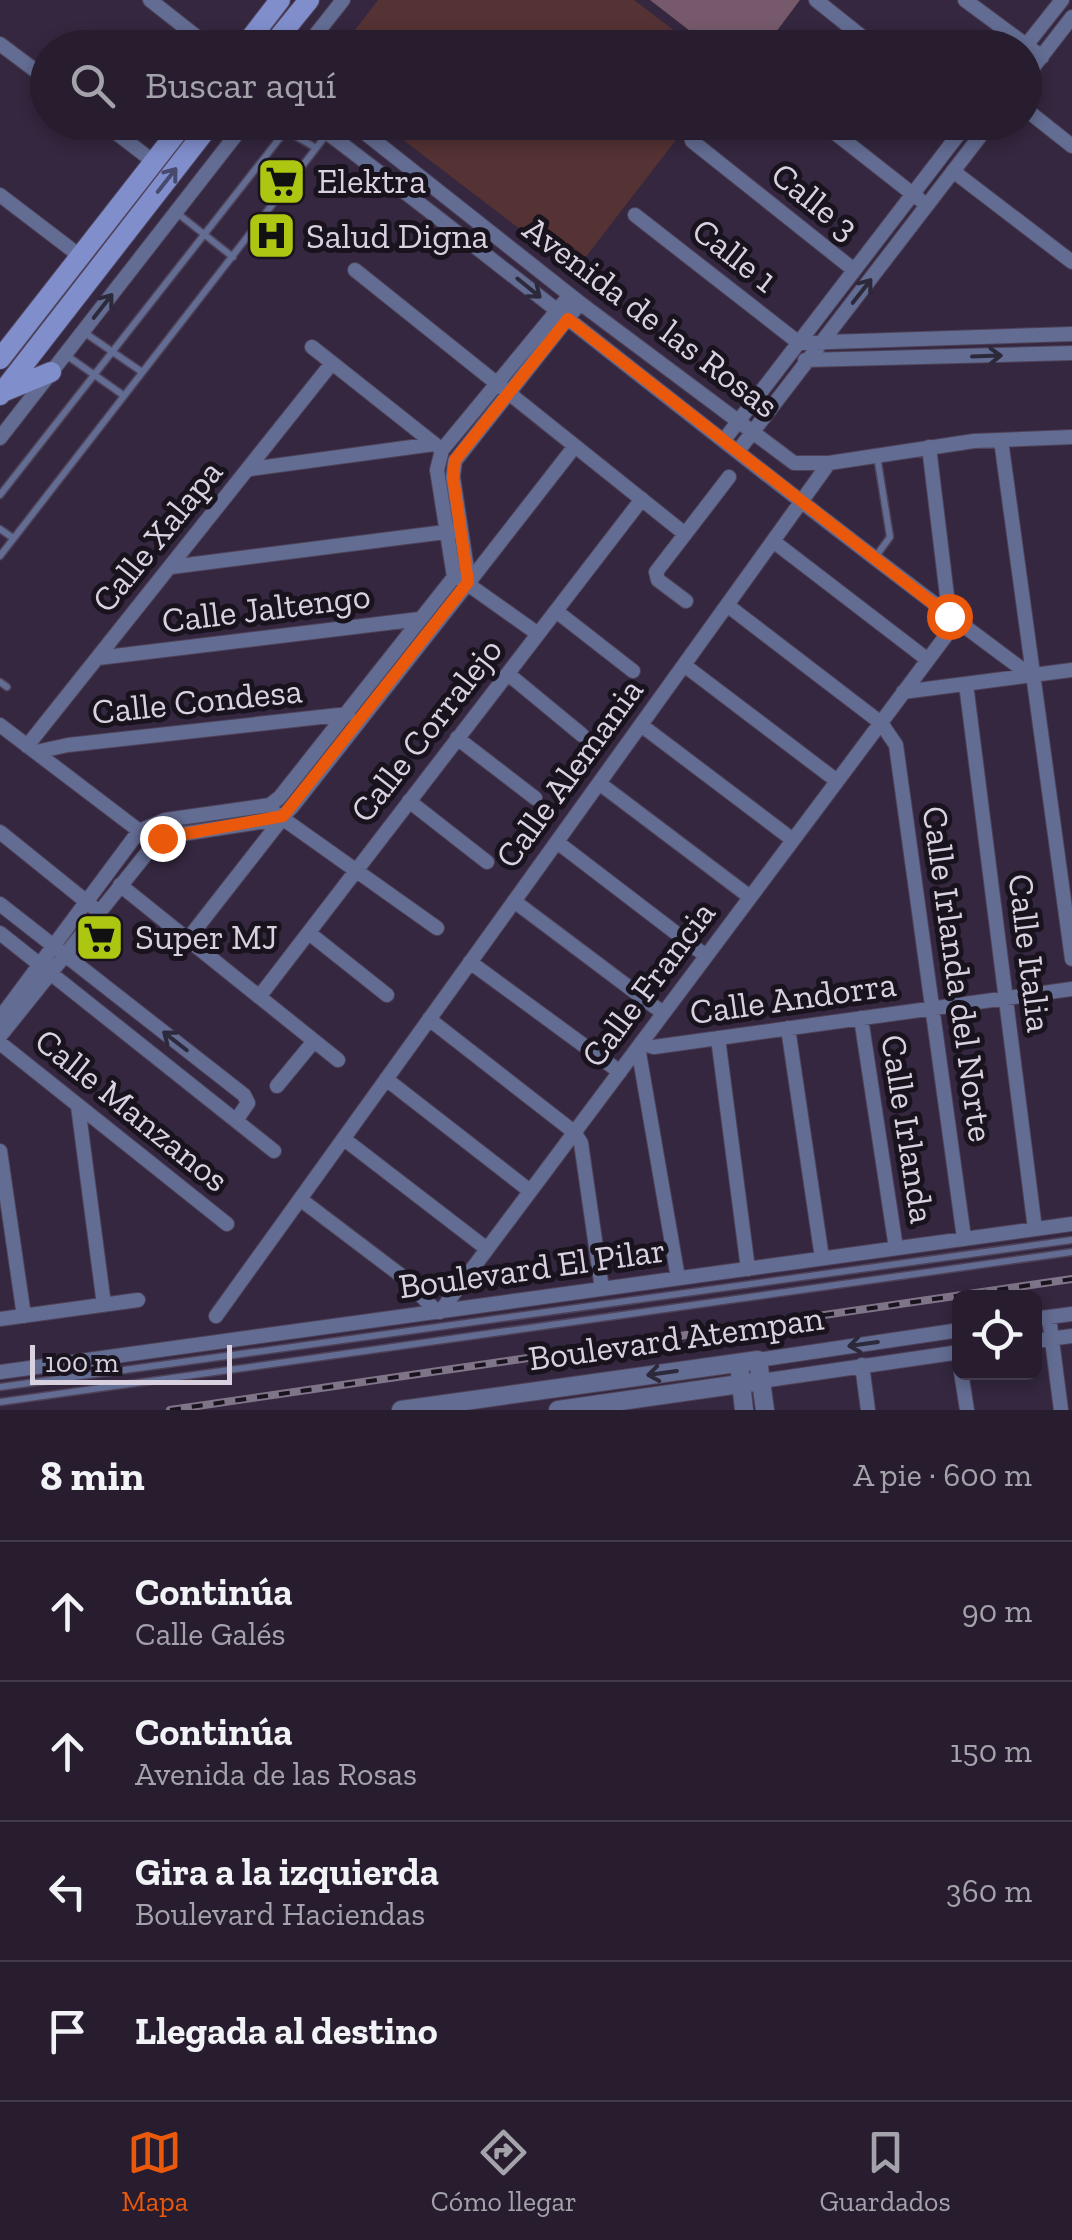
<!DOCTYPE html>
<html lang="es">
<meta charset="utf-8">
<style>
:root{--surface:#271d2f;--page:#2f2637;--text:#f1f3f6;--muted:#a4a2aa;--line:#433b4b;--accent:#ea580c}
body{margin:0;font-family:"Zilla Slab",serif;background:var(--page);color:var(--text)}
.controls{position:absolute;right:30px;bottom:30px;display:grid;overflow:hidden;border-radius:15px;box-shadow:0 5px 15px #0003}
.controls button{width:90px;height:90px;display:grid;place-items:center;padding:0;border:0;border-bottom:2px solid var(--line);background:var(--surface);color:var(--text);font:50px sans-serif}
.scale{position:absolute;left:30px;bottom:25px;width:202px;box-sizing:border-box;padding-left:10px;border:5px solid #d9d1e0;border-top:0;font-size:28px;line-height:35px;white-space:nowrap;color:#d9d1e0;-webkit-text-stroke:8px #19131e;paint-order:stroke}
.stop{position:absolute;width:30px;height:30px;margin:-22px;border:8px solid #ea580c;border-radius:50%;background:#fff}
.stop.end{background:#ea580c;border-color:#fff;box-shadow:0 2px 10px #0008}
.list{margin:0;padding:0;list-style:none}
h2{display:flex;justify-content:space-between;align-items:center;height:130px;margin:0;padding:0 40px;font-size:42px}
h2 small{font-size:32px;font-weight:400;color:var(--muted)}
.list li{display:grid;grid-template-columns:65px 1fr auto;gap:30px;align-items:center;box-sizing:border-box;height:140px;padding:0 40px;border-top:2px solid var(--line)}
.list b{display:block;font-size:38px;white-space:nowrap}
.list p{margin:0;font-size:32px;white-space:nowrap;color:var(--muted)}
.list em{font-size:32px;font-style:normal;color:var(--muted)}
.icon{flex:none;width:55px;height:55px;fill:none;stroke:currentColor;stroke-width:2;stroke-linecap:round;stroke-linejoin:round}
.map{position:relative;flex:none;width:1072px;height:1410px;overflow:hidden}
.search{position:absolute;background:var(--surface);box-shadow:0 5px 15px #0003;left:30px;right:30px;top:30px;height:110px;display:flex;align-items:center;gap:25px;box-sizing:border-box;padding:0 35px;border-radius:55px;color:var(--muted);font-size:38px}
.sheet{height:690px;background:var(--surface)}
nav{display:flex;justify-content:space-around;align-items:center;box-sizing:border-box;height:140px;border-top:2px solid var(--line);background:var(--surface);font-size:28px;color:var(--muted)}
nav a{display:grid;justify-items:center;gap:5px}
nav .on{color:var(--accent)}
.map>svg:first-child{display:block}
.green{fill:#553234}
.building{fill:#76596a}
.lines{fill:none;stroke-linecap:round;stroke-linejoin:round}
.service-casing{stroke:#4e4259;stroke-width:9}
.minor-casing{stroke:#4e4259;stroke-width:16}
.tertiary-casing{stroke:#4e4259;stroke-width:20}
.secondary-casing{stroke:#4e4259;stroke-width:22}
.service{stroke:#636c92;stroke-width:6}
.minor{stroke:#636c92;stroke-width:14}
.tertiary{stroke:#636c92;stroke-width:18}
.secondary{stroke:#808ecc;stroke-width:20}
.rail-casing{stroke:#7f7488;stroke-width:8}
.rail{stroke:#19131e;stroke-width:4;stroke-dasharray:11;stroke-linecap:butt}
.oneway{stroke:#474a6c}
.oneway2{stroke:#2c293b}
.route{stroke:#ea580c;stroke-width:12}
.labels{text-anchor:middle;stroke-width:10;stroke-linejoin:round;paint-order:stroke}
.poi-label{font-size:35px;fill:#d9d1e0;stroke:#19131e;text-anchor:start}
.street-label{font-size:35px;fill:#d9d1e0;stroke:#19131e}
</style>
<div class="map">
<svg width="1072" height="1410" viewBox="0 0 1072 1410">
<rect width="100%" height="100%" fill="#34273f"/>
<path class="green" d="M378 0H634L696 47H342Z
M381 123H689L575 271Z"/>
<path class="building" d="M650 0H800L764 48H712Z"/>
<g class="lines">
<defs>
<path id="service" d="M177 213 233 257
M85 333 142 372
M66 355 123 395
M0 495 283 134 290 133 316 148
M0 529 13 538
M0 556 327 134
M876 556 890 537 877 456
M0 682 7 687
M0 1387 1072 1240
M0 1402 1072 1252"/>
<path id="minor" d="M150 0 211 48
M816 0 876 48
M965 0 1042 57
M0 44 48 80
M305 48 343 0
M1024 48 1062 0
M1024 79 1072 17
M1024 108 1072 146
M102 122 154 162
M313 122C554 304 787 496 1030 675
M351 122 580 303 794 463H829L974 441 1072 437
M821 122 919 199
M692 141 854 270
M953 171 1072 262
M0 195 80 256
M635 215 799 343 1072 334
M355 270 685 534
M312 347 437 446
M805 360 1072 353
M0 438 246 122
M724 440 968 122
M1001 440 1072 959
M738 451 991 122
M250 469 434 444
M773 541 928 660
M171 567 453 531
M462 580 538 634
M469 582 575 446
M686 601 658 580 656 572 729 477
M727 605 881 723 896 745 964 1238
M556 611 633 671
M98 658 420 619
M684 665 837 781
M508 674 582 735
M966 684 1035 1229
M903 692 1072 670
M0 725 146 836
M641 725 793 840
M457 738 535 798
M27 746 332 363
M36 752 68 745 348 714
M599 783 750 897
M409 801 487 862
M275 813 437 928
M0 832 93 907
M557 842 706 956
M120 885 338 1060
M514 901 663 1013
M0 904 244 1095 248 1103 237 1119
M0 933 274 1151
M309 933 387 995
M188 939 281 820
M470 962 620 1072
M259 997 642 499
M0 1018 139 831 165 820 270 805 280 797 454 577 437 470 442 450 570 295
M861 1018 896 1248
M429 1019 574 1132 581 1143 602 1289
M788 1028 822 1258
M0 1036 155 843 169 836 280 819 292 807 469 582 453 477 455 461 580 303
M718 1038 748 1269
M0 1043 227 1224
M641 1043 654 1047 1072 989
M638 1047 678 1278
M386 1079 530 1191
M277 1086 314 1041
M78 1106 104 1305
M344 1139 487 1249
M0 1151 24 1316
M300 1199 403 1277 437 1312
M440 1312 951 629 929 447
M216 1316 829 463
M1049 1317 1061 1410
M0 1319 138 1300
M1034 1319 1072 1314
M1034 1341 1072 1336
M758 1360 960 1330
M862 1365 868 1410
M0 1372 1072 1224
M961 1372 967 1410
M761 1381 960 1352"/>
<path id="tertiary" d="M740 1373 744 1410
M401 1410 758 1360 765 1410
M558 1410 761 1381"/>
<path id="secondary" d="M243 48 280 0
M270 48 309 0
M0 359 185 122
M5 391 51 372
M0 395 212 122"/>
</defs>
<use href="#service" class="service-casing"/>
<use href="#minor" class="minor-casing"/>
<use href="#tertiary" class="tertiary-casing"/>
<use href="#secondary" class="secondary-casing"/>
<use href="#service" class="service"/>
<use href="#minor" class="minor"/>
<use href="#tertiary" class="tertiary"/>
<use href="#secondary" class="secondary"/>
<defs>
<path id="rail" d="M170 1410 1072 1279"/>
</defs>
<use href="#rail" class="rail-casing"/>
<use href="#rail" class="rail"/>
</g>
<defs><path id="oneway-shaft" d="M-6 0H5M1.5-3L5.5 0L1.5 3" fill="none" stroke-width="1.6" stroke-linecap="round" stroke-linejoin="round" transform="scale(2.5)"/></defs>
<use class="oneway" href="#oneway-shaft" transform="translate(167 180) rotate(-52)"/>
<g class="oneway2">
<use href="#oneway-shaft" transform="translate(529 288) rotate(39)"/>
<use href="#oneway-shaft" transform="translate(862 291) rotate(-52)"/>
<use href="#oneway-shaft" transform="translate(103 306) rotate(-52)"/>
<use href="#oneway-shaft" transform="translate(987 356) rotate(-2)"/>
<use href="#oneway-shaft" transform="translate(175 1041) rotate(-142)"/>
<use href="#oneway-shaft" transform="translate(863 1344) rotate(172)"/>
<use href="#oneway-shaft" transform="translate(662 1373) rotate(172)"/>
</g>
<g class="lines">
<path class="route" d="M162 838 283 816 468 582 453 477 455 460 568 319 949 616"/>
</g>
<defs>
<symbol id="supermarket-square" viewBox="-11 -11 22 22"><rect x="-9" y="-9" width="18" height="18" rx="4" fill="#acc611" stroke="#19131e"/><path d="M-6-5.5h2.5l.6 2H6L4.5 2H-2.5L-4.4-4H-6ZM-1.5 3.2a1.3 1.3 0 1 0 .1 0ZM3 3.2a1.3 1.3 0 1 0 .1 0Z" fill="#111"/></symbol>
<symbol id="hospital-square" viewBox="-11 -11 22 22"><rect x="-9" y="-9" width="18" height="18" rx="4" fill="#acc611" stroke="#19131e"/><path d="M-5-5h3v3.5h4V-5h3V5h-3V1.5h-4V5h-3Z" fill="#111"/></symbol>
</defs>
<g fill-rule="evenodd">
<use href="#supermarket-square" x="254" y="154" width="55" height="55"/>
<use href="#hospital-square" x="244" y="208" width="55" height="55"/>
<use href="#supermarket-square" x="72" y="910" width="55" height="55"/>
</g>
<g class="labels">
<g class="poi-label">
<text x="317" y="193">Elektra</text>
<text x="306" y="248">Salud Digna</text>
<text x="135" y="949">Super MJ</text>
</g>
<g class="street-label">
<text transform="translate(815 201) rotate(39)" y="12">Calle 3</text>
<text transform="translate(735 255) rotate(38)" y="12">Calle 1</text>
<text transform="translate(651 317) rotate(37)" y="12">Avenida de las Rosas</text>
<text transform="translate(157 536) rotate(-51)" y="12">Calle Xalapa</text>
<text transform="translate(266 608) rotate(-7)" y="12">Calle Jaltengo</text>
<text transform="translate(197 701) rotate(-6)" y="12">Calle Condesa</text>
<text transform="translate(426 730) rotate(-52)" y="12">Calle Corralejo</text>
<text transform="translate(569 773) rotate(-54)" y="12">Calle Alemania</text>
<text transform="translate(1030 953) rotate(83)" y="12">Calle Italia</text>
<text transform="translate(958 974) rotate(82)" y="12">Calle Irlanda del Norte</text>
<text transform="translate(648 984) rotate(-53)" y="12">Calle Francia</text>
<text transform="translate(793 998) rotate(-8)" y="12">Calle Andorra</text>
<text transform="translate(132 1110) rotate(39)" y="12">Calle Manzanos</text>
<text transform="translate(908 1129) rotate(81)" y="12">Calle Irlanda</text>
<text transform="translate(532 1268) rotate(-8)" y="12">Boulevard El Pilar</text>
<text transform="translate(676 1338) rotate(-8)" y="12">Boulevard Atempan</text>
</g>
</g>
</svg>
<div class="controls">
<button><svg class="icon" aria-label="locate" viewBox="0 0 24 24"><circle cx="12" cy="12" r="6"/><path d="M12 2v4M12 18v4M2 12h4M18 12h4"/></svg></button>
</div>
<div class="scale">100 m</div>
<div class="stop" style="left:949px;top:616px"></div>
<div class="stop end" style="left:162px;top:838px"></div>
<div class="search"><svg class="icon" aria-label="search" viewBox="0 0 24 24"><circle cx="10" cy="10" r="6"/><path d="M15 15l6 6"/></svg>Buscar aquí</div>
</div>
<section class="sheet">
<h2>8 min<small>A pie · 600 m</small></h2>
<ul class="list">
<li><svg class="icon" aria-label="ahead" viewBox="0 0 24 24"><path d="M12 20V5M6 11l6-6 6 6"/></svg><div><b>Continúa</b><p>Calle Galés</p></div><em>90 m</em></li>
<li><svg class="icon" aria-label="ahead" viewBox="0 0 24 24"><path d="M12 20V5M6 11l6-6 6 6"/></svg><div><b>Continúa</b><p>Avenida de las Rosas</p></div><em>150 m</em></li>
<li><svg class="icon" aria-label="left" viewBox="0 0 24 24"><path d="M17 20v-9H6M10 6l-5 5 5 5"/></svg><div><b>Gira a la izquierda</b><p>Boulevard Haciendas</p></div><em>360 m</em></li>
<li><svg class="icon" aria-label="arrive" viewBox="0 0 24 24"><path d="M6 21V4h12l-3 4 3 4H6"/></svg><div><b>Llegada al destino</b></div></li>
</ul>
</section>
<nav>
<a class="on"><svg class="icon" aria-label="map" viewBox="0 0 24 24"><path d="M3 6l6-2 6 2 6-2v14l-6 2-6-2-6 2zM9 4v14M15 6v14"/></svg>Mapa</a>
<a><svg class="icon" aria-label="directions" viewBox="0 0 24 24"><path d="M12 3l9 9-9 9-9-9zM9 14v-3h6M13 9l2 2-2 2"/></svg>Cómo llegar</a>
<a><svg class="icon" aria-label="saved" viewBox="0 0 24 24"><path d="M7 4h10v16l-5-4-5 4z"/></svg>Guardados</a>
</nav>
